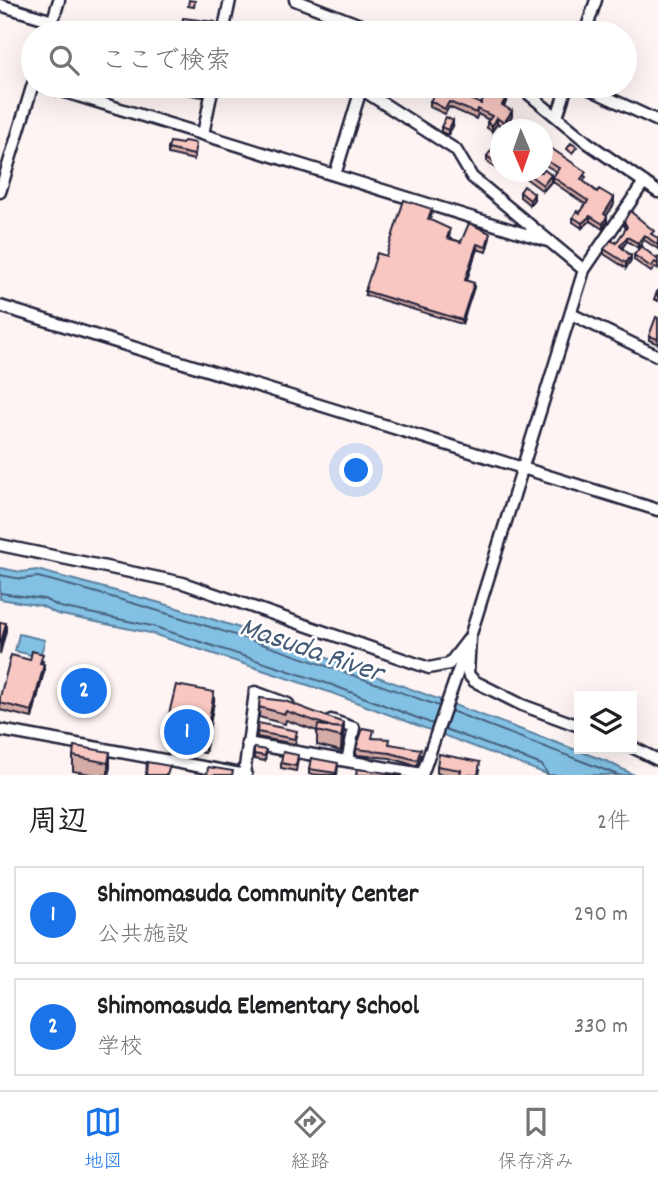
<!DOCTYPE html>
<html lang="ja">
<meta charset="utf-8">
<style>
:root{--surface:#fff;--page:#f2f2f2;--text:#202124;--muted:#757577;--line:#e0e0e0;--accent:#1a73e8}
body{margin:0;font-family:Dekko,"Klee One",sans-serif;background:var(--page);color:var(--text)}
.controls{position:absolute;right:21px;bottom:21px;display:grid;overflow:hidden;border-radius:0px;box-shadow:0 7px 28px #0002}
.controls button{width:63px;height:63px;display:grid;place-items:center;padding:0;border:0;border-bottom:2px solid var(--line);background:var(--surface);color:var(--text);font:35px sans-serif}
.compass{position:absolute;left:490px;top:119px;width:63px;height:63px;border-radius:50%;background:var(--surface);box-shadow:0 7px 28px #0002;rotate:178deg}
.you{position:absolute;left:357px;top:471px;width:24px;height:24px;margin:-18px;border:5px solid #fff;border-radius:50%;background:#1a73e8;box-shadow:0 0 0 10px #1a73e833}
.badge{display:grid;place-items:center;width:46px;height:46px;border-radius:50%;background:var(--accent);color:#fff;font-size:23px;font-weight:700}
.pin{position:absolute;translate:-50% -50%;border:4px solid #fff;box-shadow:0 2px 7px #0006}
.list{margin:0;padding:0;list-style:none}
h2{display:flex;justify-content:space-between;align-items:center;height:91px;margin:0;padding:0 28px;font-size:30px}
h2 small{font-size:23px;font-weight:400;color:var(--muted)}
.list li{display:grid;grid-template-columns:46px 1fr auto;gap:21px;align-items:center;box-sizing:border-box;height:98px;margin:0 14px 14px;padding:0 14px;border:2px solid var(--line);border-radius:0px}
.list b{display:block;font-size:26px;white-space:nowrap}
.list p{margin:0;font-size:23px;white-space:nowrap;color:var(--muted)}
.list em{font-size:23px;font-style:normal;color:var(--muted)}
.icon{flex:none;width:38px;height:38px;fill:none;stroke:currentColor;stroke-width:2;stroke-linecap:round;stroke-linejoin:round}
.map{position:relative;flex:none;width:658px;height:775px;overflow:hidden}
.search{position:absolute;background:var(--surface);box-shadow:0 7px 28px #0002;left:21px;right:21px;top:21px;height:77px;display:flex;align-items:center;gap:18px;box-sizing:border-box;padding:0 24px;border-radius:38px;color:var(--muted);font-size:26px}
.sheet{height:315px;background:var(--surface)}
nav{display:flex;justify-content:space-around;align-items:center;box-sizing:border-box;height:98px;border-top:2px solid var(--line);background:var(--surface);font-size:19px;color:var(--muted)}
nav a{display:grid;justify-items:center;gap:4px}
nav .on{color:var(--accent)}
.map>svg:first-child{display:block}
.water{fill:#83c1e4;stroke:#5c81a0;stroke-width:2}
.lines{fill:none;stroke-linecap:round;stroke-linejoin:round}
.shore{stroke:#49627f;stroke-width:2}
.minor-casing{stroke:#22223b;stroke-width:15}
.minor{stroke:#fff;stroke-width:10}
.wall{fill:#d5aba6;stroke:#22223b;stroke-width:2}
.shaded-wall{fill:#ae8b87;stroke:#22223b;stroke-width:2}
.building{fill:#f8c7c1;stroke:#22223b;stroke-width:2}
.labels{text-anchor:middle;stroke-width:5;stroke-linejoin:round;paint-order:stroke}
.water-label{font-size:30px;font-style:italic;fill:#445a76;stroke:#fff}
</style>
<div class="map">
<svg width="658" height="775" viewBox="0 0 658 775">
<rect width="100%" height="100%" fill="#fef4f3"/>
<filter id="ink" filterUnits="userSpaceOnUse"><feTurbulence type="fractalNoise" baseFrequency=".0143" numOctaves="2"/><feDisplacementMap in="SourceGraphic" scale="14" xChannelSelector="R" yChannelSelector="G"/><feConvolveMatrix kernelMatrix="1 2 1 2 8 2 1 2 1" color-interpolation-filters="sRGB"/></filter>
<g filter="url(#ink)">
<path class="water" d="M0 568 21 572 37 570 168 605 286 643 606 761 634 775H549L329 692 150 633 57 614 42 606 0 599Z
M19 634 45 640 40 657 15 651Z"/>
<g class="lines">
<path class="shore" d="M0 575 21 579 38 577C174 612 306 658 439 706
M0 593 44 599 60 607 152 626 332 685 433 724
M451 711 618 775
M445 729 542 765 548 775"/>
<defs>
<path id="minor" d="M295 0 381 33
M0 5 53 21
M49 33 59 0
M223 33 230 0
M585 33 596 0
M46 86 551 242
M519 86 588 143 658 192
M583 86 658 121
M361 89 456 150 472 177 584 270
M557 117 567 86
M203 134 213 86
M335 175 362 86
M0 192 33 84
M0 306 658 510
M571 314 658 356
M0 545 183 583 429 668 449 664 470 637 468 674 474 681 522 705 579 726
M331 720 354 728 347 761 422 774
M0 730 246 775
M247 743 347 761
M632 747 658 760
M244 775 255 692 288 704
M422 775 470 637 584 270 644 182"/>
</defs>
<use href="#minor" class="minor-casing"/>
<use href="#minor" class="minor"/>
</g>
<path class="wall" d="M215 22 216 33H181V30Z
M173 86H205L203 97 173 92Z
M370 86H428L427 90 411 88V91L398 90 397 94 391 93Z
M512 86V89L504 106 512 116 504 128 497 124 492 131 487 128V122L489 120 478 114 476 119 449 107 445 114 430 107V101L461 91 470 92 467 98 481 104Z
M453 126 448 135 441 132V127Z
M542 142 586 177 583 181 614 204 606 216 607 222 603 229 590 221 582 228 573 222V217L580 213 585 204 553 182V177L557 172 542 163Z
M182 144 196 148 194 160 168 154V149Z
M487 156 500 159 497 169 487 161Z
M517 172H542L551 182 543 191Z
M520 192 534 199 530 205 520 197Z
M432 213 430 220 450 233 449 238 461 242 490 238 486 252 477 249 467 280 474 287 462 324 365 295V291L386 256Z
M624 221 658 238V249L644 240 638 248 627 241 622 248 631 260 626 268 604 254V249L616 243 626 229 624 225Z
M634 255 657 259 658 258V269L655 267 651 272 634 260Z
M658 318V344L649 340V336Z
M30 660 43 661 42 664 44 671 32 718 0 710V697Z
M260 698 344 723 343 743 341 751 317 745V731L286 720 285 724 259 717Z
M214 701 205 753 164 745V735Z
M257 732 297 736 295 744 257 737Z
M373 738 421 755 417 766 390 758 356 755V749Z
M110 752V767L108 775H96L73 771V756Z
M254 754 266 755 265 761 254 759Z
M298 760 296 771 281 768V763Z
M437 766 480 770 479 775H447L437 773Z
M338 767 337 775H320L309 774V769Z"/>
<path class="shaded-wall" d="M512 86V89L502 110V105Z
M512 111V116L504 128V123Z
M497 118V124L492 131V126Z
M453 121V126L448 135V130Z
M551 175V182L543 191V185Z
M534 194V199L530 205V200Z
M614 198V204L604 220V214Z
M590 216V221L582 228V223Z
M607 216V222L603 229V224Z
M644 235V240L638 248V243Z
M627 237V241L620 251V246Z
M477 244V249L465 284V280Z
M631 256V260L626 268V263Z
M474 283V287L462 324V320Z
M6 623V631L0 654V647Z
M44 664V671L32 718V711Z
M214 692V701L205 753V743Z
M344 723 343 743 341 751 342 730Z
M110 752V767L108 775V763Z"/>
<path class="building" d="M189 0 195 1 194 7 188 6Z
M183 18 215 22 216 31 201 28 200 33 181 30Z
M173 86H204L203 92 173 87Z
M383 86H398L397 89Z
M440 86H449L461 91 464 86H470L465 97 481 104 490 86H512L502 105 512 111 504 123 497 118 492 126 487 122 492 116 478 109 476 113 449 102 445 109 430 101Z
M446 117 453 121 448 130 441 127Z
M184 141 196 143 194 155 168 149 170 142 182 144Z
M542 142 586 172 581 179 597 192 599 189 614 198 604 214 607 216 603 224 590 216 582 223 573 217 577 211 580 213 588 201 553 177 559 168 542 158Z
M571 143 577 147 572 153 567 149Z
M493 148 500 159 497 164 487 156Z
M542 168 551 175 543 185 525 172H542Z
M524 186 534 194 530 200 520 192Z
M404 200 432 209 428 219 450 229 447 238 461 242 469 223 490 233 486 247 477 244 465 280 474 283 462 320 365 291 377 253 386 256Z
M630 211 654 231 651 234 658 238V245L644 235 638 243 627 237 620 246 631 256 626 263 604 249 611 240 616 243 627 227 624 221Z
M641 246 657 259 658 258V264L655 262 651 267 634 255Z
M658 290V301L654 299Z
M656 317 658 318V339L649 336Z
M0 622 6 623 0 647Z
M32 651 43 654 40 663 44 664 32 711 0 703V697L11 655 30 660Z
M176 685 214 692 205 743 164 735Z
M260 698 285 701 344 723 342 728 332 727 286 711 285 714 259 707Z
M258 723 297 731 295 739 257 732Z
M318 725 343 728 341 737 317 731Z
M363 728 374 730 372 738 390 739 389 744 421 749 417 760 390 753 356 749Z
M74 746 110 752 108 763 73 756Z
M254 748 266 750 265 756 254 754Z
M283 752 298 755 296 766 281 763Z
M439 754 480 762 478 775H460L461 770 437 766Z
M311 758 338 763 336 773 309 769Z
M147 762 170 766 167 775H146Z
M208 767 233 771 232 775H207Z
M357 769 403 775H356Z"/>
</g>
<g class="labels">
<g class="water-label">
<text transform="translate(312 648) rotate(19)" y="10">Masuda River</text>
</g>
</g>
</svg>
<div class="controls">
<button><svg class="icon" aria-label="layers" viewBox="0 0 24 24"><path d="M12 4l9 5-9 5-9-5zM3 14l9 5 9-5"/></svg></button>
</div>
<svg class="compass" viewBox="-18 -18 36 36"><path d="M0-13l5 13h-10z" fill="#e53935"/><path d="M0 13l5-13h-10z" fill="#757577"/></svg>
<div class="you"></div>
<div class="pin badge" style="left:187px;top:732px">1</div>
<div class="pin badge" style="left:84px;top:691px">2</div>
<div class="search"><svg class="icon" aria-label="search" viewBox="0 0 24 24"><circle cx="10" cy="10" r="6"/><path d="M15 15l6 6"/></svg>ここで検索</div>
</div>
<section class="sheet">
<h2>周辺<small>2件</small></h2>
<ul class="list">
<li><span class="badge">1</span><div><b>Shimomasuda Community Center</b><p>公共施設</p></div><em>290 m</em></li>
<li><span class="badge">2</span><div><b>Shimomasuda Elementary School</b><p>学校</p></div><em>330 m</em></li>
</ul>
</section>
<nav>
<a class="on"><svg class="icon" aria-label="map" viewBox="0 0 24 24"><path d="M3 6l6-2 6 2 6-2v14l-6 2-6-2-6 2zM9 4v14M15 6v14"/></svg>地図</a>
<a><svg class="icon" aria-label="directions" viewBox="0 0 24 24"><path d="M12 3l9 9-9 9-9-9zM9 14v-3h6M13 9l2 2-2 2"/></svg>経路</a>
<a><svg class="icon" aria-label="saved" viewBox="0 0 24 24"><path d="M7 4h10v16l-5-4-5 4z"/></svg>保存済み</a>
</nav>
